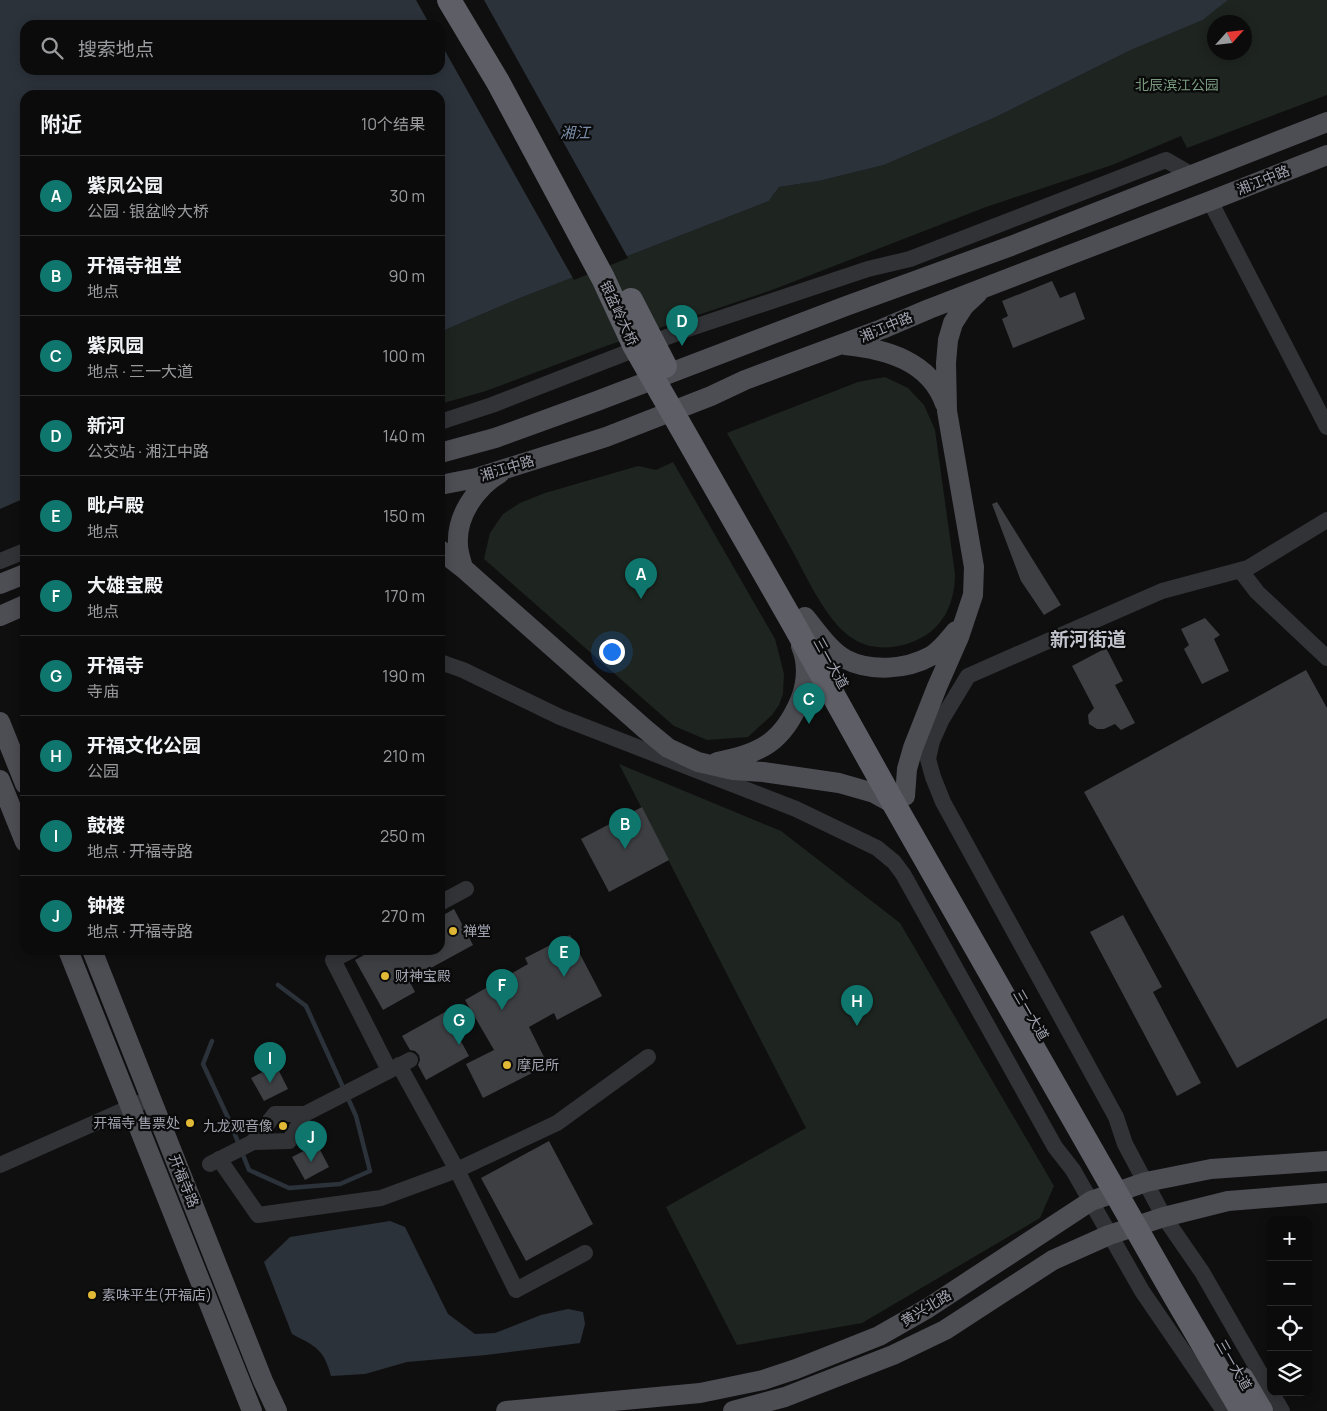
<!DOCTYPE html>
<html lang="zh">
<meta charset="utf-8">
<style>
:root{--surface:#0b0b0c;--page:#141415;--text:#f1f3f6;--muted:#9a9b9d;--line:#2b2b2d;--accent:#0f766e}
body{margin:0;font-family:Manrope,"Noto Sans SC",sans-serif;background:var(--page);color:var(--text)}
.controls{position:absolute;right:15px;bottom:15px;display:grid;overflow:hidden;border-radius:10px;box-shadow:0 2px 12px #0003}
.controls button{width:45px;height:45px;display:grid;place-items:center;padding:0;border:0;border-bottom:1px solid var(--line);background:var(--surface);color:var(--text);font:25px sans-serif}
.compass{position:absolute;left:1207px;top:15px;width:45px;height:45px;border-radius:50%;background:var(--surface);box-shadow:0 2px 12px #0003;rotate:63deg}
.you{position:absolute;left:611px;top:651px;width:18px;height:18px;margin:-12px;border:4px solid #fff;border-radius:50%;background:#1a73e8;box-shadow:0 0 0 8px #1a73e833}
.badge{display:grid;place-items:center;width:32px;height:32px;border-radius:50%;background:var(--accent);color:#fff;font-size:16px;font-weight:700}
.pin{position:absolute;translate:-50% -41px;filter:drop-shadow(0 1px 2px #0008)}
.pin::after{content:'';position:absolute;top:26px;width:18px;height:15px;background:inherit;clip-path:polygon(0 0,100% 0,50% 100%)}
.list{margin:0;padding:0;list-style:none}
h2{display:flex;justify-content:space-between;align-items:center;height:65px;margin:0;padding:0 20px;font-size:21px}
h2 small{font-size:16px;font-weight:400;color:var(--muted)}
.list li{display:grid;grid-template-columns:32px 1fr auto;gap:15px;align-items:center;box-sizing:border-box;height:80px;padding:0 20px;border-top:1px solid var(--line)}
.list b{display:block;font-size:19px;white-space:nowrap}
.list p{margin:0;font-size:16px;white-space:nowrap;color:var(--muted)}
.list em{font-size:16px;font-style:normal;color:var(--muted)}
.icon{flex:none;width:28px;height:28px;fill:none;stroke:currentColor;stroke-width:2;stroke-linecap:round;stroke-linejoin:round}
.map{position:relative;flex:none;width:1327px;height:1411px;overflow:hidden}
.search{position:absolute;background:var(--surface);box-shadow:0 2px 12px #0003;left:20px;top:20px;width:425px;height:55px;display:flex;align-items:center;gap:12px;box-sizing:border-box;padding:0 18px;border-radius:15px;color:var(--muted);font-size:19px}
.panel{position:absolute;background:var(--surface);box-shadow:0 2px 12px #0003;left:20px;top:90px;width:425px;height:865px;border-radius:15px}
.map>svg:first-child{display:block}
.green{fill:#1e241f;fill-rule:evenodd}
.water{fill:#2c323a;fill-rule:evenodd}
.pier{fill:#0f0f10}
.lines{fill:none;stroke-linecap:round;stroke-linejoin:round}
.stream{stroke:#2c323a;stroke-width:4.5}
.building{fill:#3e3f43}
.minor{stroke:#323337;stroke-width:16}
.major{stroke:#4d4d54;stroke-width:20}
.highway-bridge{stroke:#5d5e66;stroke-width:24}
.poi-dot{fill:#e2b936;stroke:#0a0a0b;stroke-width:2}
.labels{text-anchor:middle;stroke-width:4.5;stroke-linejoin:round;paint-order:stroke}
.park-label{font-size:14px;fill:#799a7f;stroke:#0a0a0b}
.street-label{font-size:14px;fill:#a1a4b0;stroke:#0a0a0b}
.poi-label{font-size:14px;fill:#a1a4b0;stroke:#0a0a0b;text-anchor:start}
.water-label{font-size:15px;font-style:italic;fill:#7a8ea9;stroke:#0a0a0b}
.district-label{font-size:19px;font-weight:bold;fill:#c2c4cd;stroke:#0a0a0b}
</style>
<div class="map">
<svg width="1327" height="1411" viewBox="0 0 1327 1411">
<rect width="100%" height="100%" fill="#0f0f10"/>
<path class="green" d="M1228 0H1327V95L1187 148 1181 136 1112 165 986 207 772 290 606 346 486 391 440 404V332L520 298 769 201 779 187 819 181 884 165 996 117 1131 50 1203 20ZM1214 22H1244V52H1214Z
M885 377 908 388 924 405 935 430 955 574C955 600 945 626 921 638 900 649 872 652 852 638 827 622 806 576 792 550 770 511 749 472 727 433L858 382Z
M673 462 775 639 784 674 783 694 779 705 772 715 748 737 707 740 674 726 484 559 490 533 503 514 520 503 545 493 638 466 656 470Z
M619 764 781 831 900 923 1054 1186 1040 1218 862 1323 737 1345 666 1207 806 1128Z"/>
<path class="water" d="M0 0H1228L1203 20 1131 50 996 117 884 165 819 181 779 187 769 201 520 298 440 332V95H25V498L0 509ZM25 25H440V70H25Z
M390 1221 405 1227 448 1314 475 1334 495 1333 541 1315 568 1309 583 1312 585 1324 580 1343 486 1355 407 1362 365 1374 331 1376C324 1349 315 1346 292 1334L264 1262 290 1237Z"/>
<path class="pier" d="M416 0H484L628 258 574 280 440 42V25H430Z"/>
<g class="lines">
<path class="stream" d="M212 1041 203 1064 230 1122 249 1170 289 1188 340 1184 370 1171 356 1116 306 1006 278 985"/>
</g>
<path class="building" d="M1052 281 1060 298 1075 292 1085 319 1013 348 1002 319 1008 316 1002 301Z
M997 502 1061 605 1044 615 1021 581 992 504Z
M1205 618 1220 635 1214 639 1229 671 1202 684 1184 649 1189 645 1181 629Z
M1106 648 1123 681 1115 685 1135 723 1121 730 1115 724 1104 729H1097L1089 724 1088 715 1094 708 1072 666Z
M1306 670 1327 708V1018L1237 1068 1084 792Z
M642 807 669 860 609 892 581 839Z
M454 909 473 945 409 980 415 992 383 1010 355 960 373 950H440V917Z
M1123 915 1162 987 1153 992 1201 1083 1177 1096 1090 932Z
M570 935 602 996 557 1020 554 1013 529 1027 548 1065 483 1098 466 1064 494 1050 465 1000 528 964 525 958Z
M445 1012 469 1056 426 1080 418 1065 420 1060 419 1055 415 1051 410 1050 402 1036Z
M276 1065 288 1089 264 1101 251 1078Z
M549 1141 593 1224 526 1261 481 1178Z
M317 1144 329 1167 305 1180 292 1157Z"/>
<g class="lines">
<path class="minor" d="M1210 201 1327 427
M440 422 492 405 685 330 868 269 910 259 1166 160 1192 175
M0 561 25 551
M1240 570 1257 592 1327 658
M440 662 463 670 560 717 796 809 877 848 894 862 903 874 1055 1147 1073 1170 1142 1291 1224 1411
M440 903 466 889
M352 950 333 960 389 1070
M399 1065 457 1170 516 1290 585 1253
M253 1142 275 1114H305L410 1060
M219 1159 258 1215 381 1198 457 1170 557 1123 648 1057
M210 1164 253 1142 289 1141 305 1114
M0 1165 142 1102
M1271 1392 1202 1272 1164 1217 1125 1144 1116 1117 943 802 933 777 928 759 932 741 942 719 968 676 1162 591 1248 568 1327 520
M1271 1392 1282 1411"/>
<path class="major" d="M845 345C886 349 930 361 945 404
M440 453 495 438 597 401 846 306 1011 246 1327 122
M440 485 476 478 606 437 711 396 745 380 882 329 929 309 1210 201 1327 155
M440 550 463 568 645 729 668 748 698 762 733 770 763 772 839 783 874 793 894 804
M463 568C461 560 458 552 458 545 456 516 476 487 500 473
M0 584 25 574
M0 616 25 605
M805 617C816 630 829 650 845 659 870 672 906 670 931 656 941 650 948 640 956 631
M0 722 25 784
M717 762C761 754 784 741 801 698 807 681 808 663 801 646
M0 780 25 842
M905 796 907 769 913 748 937 687 959 637 973 595 974 567 947 411 946 363 948 340 953 323 964 306 978 293
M68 950 252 1411
M92 950 263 1381 277 1411
M506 1411 700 1393 763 1380 796 1369 879 1336 928 1308 1091 1201 1146 1182 1211 1169 1327 1161
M733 1411 785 1397 893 1355 945 1330 1053 1260 1109 1235 1164 1217 1228 1201 1327 1193"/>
<path class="highway-bridge" d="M449 0 498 82 603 278 634 345 793 623 894 804 1173 1293 1242 1411
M631 300 665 366
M1242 1379 1261 1411"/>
</g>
<g class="poi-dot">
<circle cx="453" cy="931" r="5"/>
<circle cx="385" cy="976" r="5"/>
<circle cx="507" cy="1065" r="5"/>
<circle cx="190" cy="1123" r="5"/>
<circle cx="283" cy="1126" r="5"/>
<circle cx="92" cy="1295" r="5"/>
</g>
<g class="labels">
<g class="park-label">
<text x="1177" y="90">北辰滨江公园</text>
</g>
<g class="street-label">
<text transform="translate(1263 180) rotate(-22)" y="5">湘江中路</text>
<text transform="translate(619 313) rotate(65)" y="5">银盆岭大桥</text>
<text transform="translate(886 327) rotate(-23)" y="5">湘江中路</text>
<text transform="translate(507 468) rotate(-17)" y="5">湘江中路</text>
<text transform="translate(831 663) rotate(61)" y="5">三一大道</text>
<text transform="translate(1031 1015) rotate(60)" y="5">三一大道</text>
<text transform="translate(184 1181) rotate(68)" y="5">开福寺路</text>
<text transform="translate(926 1308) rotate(-31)" y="5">黄兴北路</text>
<text transform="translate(1234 1365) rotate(60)" y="5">三一大道</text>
</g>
<g class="poi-label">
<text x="463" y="936">禅堂</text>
<text x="395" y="981">财神宝殿</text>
<text x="517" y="1070">摩尼所</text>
<text x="180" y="1128" text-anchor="end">开福寺 售票处</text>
<text x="273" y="1131" text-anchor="end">九龙观音像</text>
<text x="102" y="1300">素味平生(开福店)</text>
</g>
<g class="water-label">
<text x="575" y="138">湘江</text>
</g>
<g class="district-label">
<text x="1088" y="646">新河街道</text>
</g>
</g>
</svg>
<div class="controls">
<button>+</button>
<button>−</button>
<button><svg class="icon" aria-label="locate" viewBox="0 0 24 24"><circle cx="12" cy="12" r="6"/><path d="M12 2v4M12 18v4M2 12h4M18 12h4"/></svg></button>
<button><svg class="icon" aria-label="layers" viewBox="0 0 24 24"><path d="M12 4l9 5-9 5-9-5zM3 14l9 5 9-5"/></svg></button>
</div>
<svg class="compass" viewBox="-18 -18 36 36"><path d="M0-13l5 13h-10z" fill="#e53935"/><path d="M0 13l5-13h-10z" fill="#9a9b9d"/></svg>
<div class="you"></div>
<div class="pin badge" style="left:641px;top:599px">A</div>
<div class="pin badge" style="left:625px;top:849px">B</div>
<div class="pin badge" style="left:809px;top:724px">C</div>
<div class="pin badge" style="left:682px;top:346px">D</div>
<div class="pin badge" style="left:564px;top:977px">E</div>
<div class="pin badge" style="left:502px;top:1010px">F</div>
<div class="pin badge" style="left:459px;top:1045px">G</div>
<div class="pin badge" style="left:857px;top:1026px">H</div>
<div class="pin badge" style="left:270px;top:1083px">I</div>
<div class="pin badge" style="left:311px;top:1162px">J</div>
<div class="search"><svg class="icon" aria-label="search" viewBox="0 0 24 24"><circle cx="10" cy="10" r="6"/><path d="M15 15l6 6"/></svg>搜索地点</div>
<section class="panel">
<h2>附近<small>10个结果</small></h2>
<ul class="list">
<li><span class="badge">A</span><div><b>紫凤公园</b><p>公园 · 银盆岭大桥</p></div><em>30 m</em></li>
<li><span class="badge">B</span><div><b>开福寺祖堂</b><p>地点</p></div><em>90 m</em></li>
<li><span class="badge">C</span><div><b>紫凤园</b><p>地点 · 三一大道</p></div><em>100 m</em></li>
<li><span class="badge">D</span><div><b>新河</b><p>公交站 · 湘江中路</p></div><em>140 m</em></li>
<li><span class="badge">E</span><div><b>毗卢殿</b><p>地点</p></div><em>150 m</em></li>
<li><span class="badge">F</span><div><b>大雄宝殿</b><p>地点</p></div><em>170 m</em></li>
<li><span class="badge">G</span><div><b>开福寺</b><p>寺庙</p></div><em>190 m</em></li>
<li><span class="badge">H</span><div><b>开福文化公园</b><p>公园</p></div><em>210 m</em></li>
<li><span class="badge">I</span><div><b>鼓楼</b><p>地点 · 开福寺路</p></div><em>250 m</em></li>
<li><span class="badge">J</span><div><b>钟楼</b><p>地点 · 开福寺路</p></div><em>270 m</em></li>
</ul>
</section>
</div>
